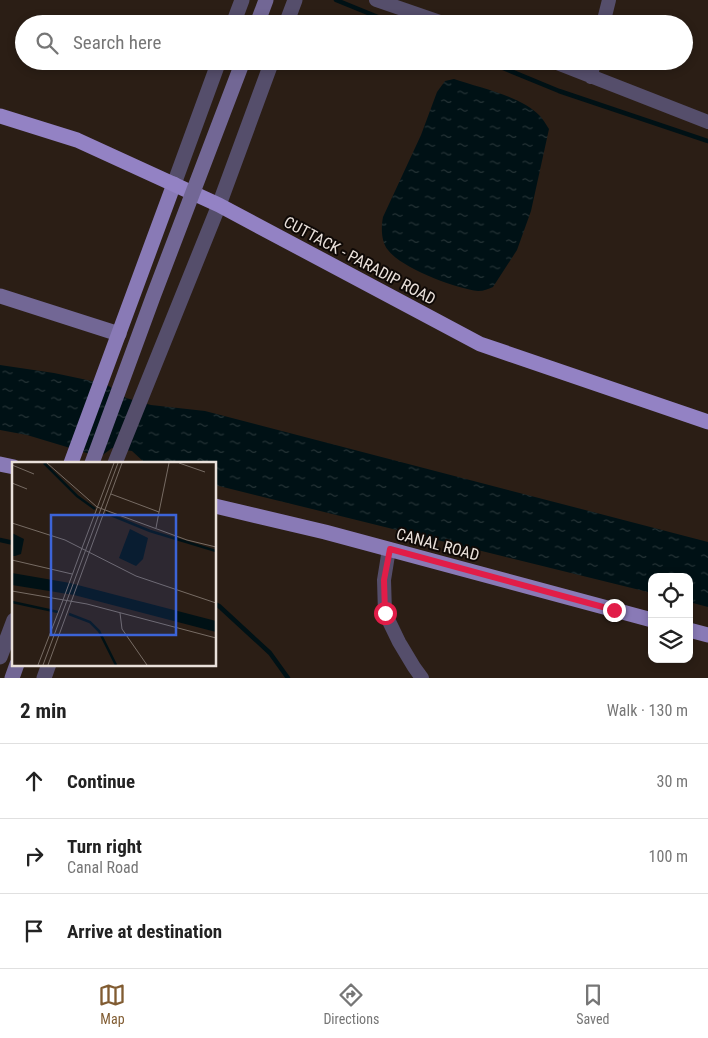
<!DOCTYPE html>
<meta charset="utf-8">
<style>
:root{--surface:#fff;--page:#f6f6f6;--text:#222;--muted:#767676;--line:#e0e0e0;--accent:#815c32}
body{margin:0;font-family:"Roboto Condensed",sans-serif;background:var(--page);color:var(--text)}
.controls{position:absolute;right:15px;bottom:15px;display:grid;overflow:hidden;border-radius:10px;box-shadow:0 2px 8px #0003}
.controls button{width:45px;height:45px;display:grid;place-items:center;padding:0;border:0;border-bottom:1px solid var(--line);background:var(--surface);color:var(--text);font:25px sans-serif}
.stop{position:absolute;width:15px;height:15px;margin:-11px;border:4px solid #e11d48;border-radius:50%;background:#fff}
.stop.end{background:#e11d48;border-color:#fff;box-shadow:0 1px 5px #0008}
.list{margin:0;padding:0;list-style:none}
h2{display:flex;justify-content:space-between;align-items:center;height:65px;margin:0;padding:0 20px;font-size:21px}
h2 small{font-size:16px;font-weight:400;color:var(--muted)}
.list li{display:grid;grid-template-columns:32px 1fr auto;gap:15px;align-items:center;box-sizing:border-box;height:75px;padding:0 20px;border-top:1px solid var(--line)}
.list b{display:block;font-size:19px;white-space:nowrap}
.list p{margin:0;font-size:16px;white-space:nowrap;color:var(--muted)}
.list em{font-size:16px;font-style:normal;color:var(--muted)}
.icon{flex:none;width:28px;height:28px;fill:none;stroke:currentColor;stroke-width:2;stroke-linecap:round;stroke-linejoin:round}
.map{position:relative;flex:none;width:708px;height:678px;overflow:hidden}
.search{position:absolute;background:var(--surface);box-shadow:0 2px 8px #0003;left:15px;right:15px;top:15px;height:55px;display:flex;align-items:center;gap:12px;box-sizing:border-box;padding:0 18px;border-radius:28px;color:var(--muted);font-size:19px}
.sheet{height:290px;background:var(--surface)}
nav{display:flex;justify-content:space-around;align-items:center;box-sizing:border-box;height:70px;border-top:1px solid var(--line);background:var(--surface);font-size:14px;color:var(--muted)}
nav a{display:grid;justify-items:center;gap:2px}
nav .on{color:var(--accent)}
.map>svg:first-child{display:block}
.water{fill:url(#water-ripples)}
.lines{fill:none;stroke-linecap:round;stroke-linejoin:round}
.stream{stroke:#001115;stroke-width:4.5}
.minor{stroke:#554e6b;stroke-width:14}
.tertiary{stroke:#554e6b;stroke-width:15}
.secondary{stroke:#726795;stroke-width:15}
.primary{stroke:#897ab6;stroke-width:15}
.trunk{stroke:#9382c4;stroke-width:15}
.secondary-bridge{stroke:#726795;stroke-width:15}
.route{stroke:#e11d48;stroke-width:6}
.labels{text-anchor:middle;stroke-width:4;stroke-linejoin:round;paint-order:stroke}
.street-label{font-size:16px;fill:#eae1db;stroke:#0f0906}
.inset-river{fill:none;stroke:#001115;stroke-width:2.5}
.inset-road{fill:none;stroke:#776c64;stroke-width:1}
.view{fill:#3c64d8;fill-opacity:0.15;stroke:#3c64d8;stroke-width:2.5}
.inset-edge{fill:none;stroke:#eae1db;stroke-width:2.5}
</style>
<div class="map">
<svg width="708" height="678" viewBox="0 0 708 678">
<defs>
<pattern id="water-ripples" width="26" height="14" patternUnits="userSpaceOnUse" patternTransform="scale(1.25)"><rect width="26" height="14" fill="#001115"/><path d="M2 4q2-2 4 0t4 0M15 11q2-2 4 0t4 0" fill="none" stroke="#253336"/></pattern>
</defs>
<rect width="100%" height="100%" fill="#2b1e15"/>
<path class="water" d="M454 79C480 88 521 96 540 116 544 120 546 125 549 129L531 211 517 250 493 287C488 289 484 291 478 291 457 289 401 268 388 250 381 242 381 227 383 217L421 135 437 92 445 81Z
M0 365 54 373 106 384 126 398 151 405 205 411 708 542V607L689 602V577H652V593L215 485V463H145L132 451 112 448 100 457 27 435 0 430Z"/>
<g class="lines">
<path class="stream" d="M336 0 395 24
M486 61 559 91 708 141
M0 540 14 543
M215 604 219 606 270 653 288 678"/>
<path class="minor" d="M376 0 446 24
M603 24 609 0
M552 61 708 122
M591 77 594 61
M389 549 384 580 385 613 399 642 414 667 422 678"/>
<path class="tertiary" d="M233 24 242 0
M286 24 295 0
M174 184 219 61
M115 463 219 205 272 61
M0 657 14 620
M44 678 49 664"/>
<path class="secondary" d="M257 24 266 0
M0 296 119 334
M12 678 17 664"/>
<path class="primary" d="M71 463 174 184
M0 464 14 467
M215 506 325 532 652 620
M689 630 708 635"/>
<path class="trunk" d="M0 116 77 140 219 205 480 344 708 422"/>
<path class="secondary-bridge" d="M92 463 153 297 243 61"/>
</g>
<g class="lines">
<path class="route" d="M385 613 384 580 390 549 614 610"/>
</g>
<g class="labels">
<g class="street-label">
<text transform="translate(360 260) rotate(28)" y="6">CUTTACK - PARADIP ROAD</text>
<text transform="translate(438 544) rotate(15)" y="6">CANAL ROAD</text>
</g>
</g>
<g transform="translate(12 462)">
<rect width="204" height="204" fill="#2b1e15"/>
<path d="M118 67 136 76 131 97 124 104 107 96ZM0 71 12 77 9 92 3 94H0ZM0 111 58 121 204 159V170L62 133 0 123Z" fill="#001115"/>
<path class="inset-river" d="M32 1 65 34 83 47M94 51 138 69 204 89M0 140 46 150M57 152 78 160 87 169 104 203"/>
<path class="inset-road" d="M35 1 85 45 175 78 204 85M167 1 193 10M0 3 22 12M0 21 15 27M99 32 147 50 157 1M0 61 53 78 124 114 204 141M144 66 147 50M70 86 102 1M0 98 60 112M0 129 75 142 204 176M51 138 70 86M108 151 110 167 135 203M26 203 51 138M31 203 106 1M36 203 110 1"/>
<path class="view" d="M39 53H164V173H39Z"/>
<rect width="204" height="204" class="inset-edge"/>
</g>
</svg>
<div class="controls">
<button><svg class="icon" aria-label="locate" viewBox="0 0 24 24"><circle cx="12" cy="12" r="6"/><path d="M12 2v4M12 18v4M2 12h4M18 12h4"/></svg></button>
<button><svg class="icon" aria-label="layers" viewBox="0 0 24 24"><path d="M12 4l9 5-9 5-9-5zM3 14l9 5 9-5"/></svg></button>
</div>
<div class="stop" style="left:385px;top:613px"></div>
<div class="stop end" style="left:614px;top:610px"></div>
<div class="search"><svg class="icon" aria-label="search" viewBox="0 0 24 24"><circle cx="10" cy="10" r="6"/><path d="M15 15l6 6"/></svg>Search here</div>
</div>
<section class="sheet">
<h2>2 min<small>Walk · 130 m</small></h2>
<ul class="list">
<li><svg class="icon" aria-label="ahead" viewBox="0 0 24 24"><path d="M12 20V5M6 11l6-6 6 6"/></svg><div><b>Continue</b></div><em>30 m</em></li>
<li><svg class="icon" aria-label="right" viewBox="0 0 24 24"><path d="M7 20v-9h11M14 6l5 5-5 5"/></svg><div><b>Turn right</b><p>Canal Road</p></div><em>100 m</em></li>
<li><svg class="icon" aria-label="arrive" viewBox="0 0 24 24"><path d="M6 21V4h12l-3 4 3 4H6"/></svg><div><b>Arrive at destination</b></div></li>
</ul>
</section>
<nav>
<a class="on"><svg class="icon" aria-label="map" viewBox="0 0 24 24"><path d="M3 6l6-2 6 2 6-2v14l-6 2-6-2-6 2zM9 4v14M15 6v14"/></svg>Map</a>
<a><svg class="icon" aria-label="directions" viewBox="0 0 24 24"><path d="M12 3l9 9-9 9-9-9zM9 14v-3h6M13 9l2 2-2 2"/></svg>Directions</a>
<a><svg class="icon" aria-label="saved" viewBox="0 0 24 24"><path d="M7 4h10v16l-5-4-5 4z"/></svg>Saved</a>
</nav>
